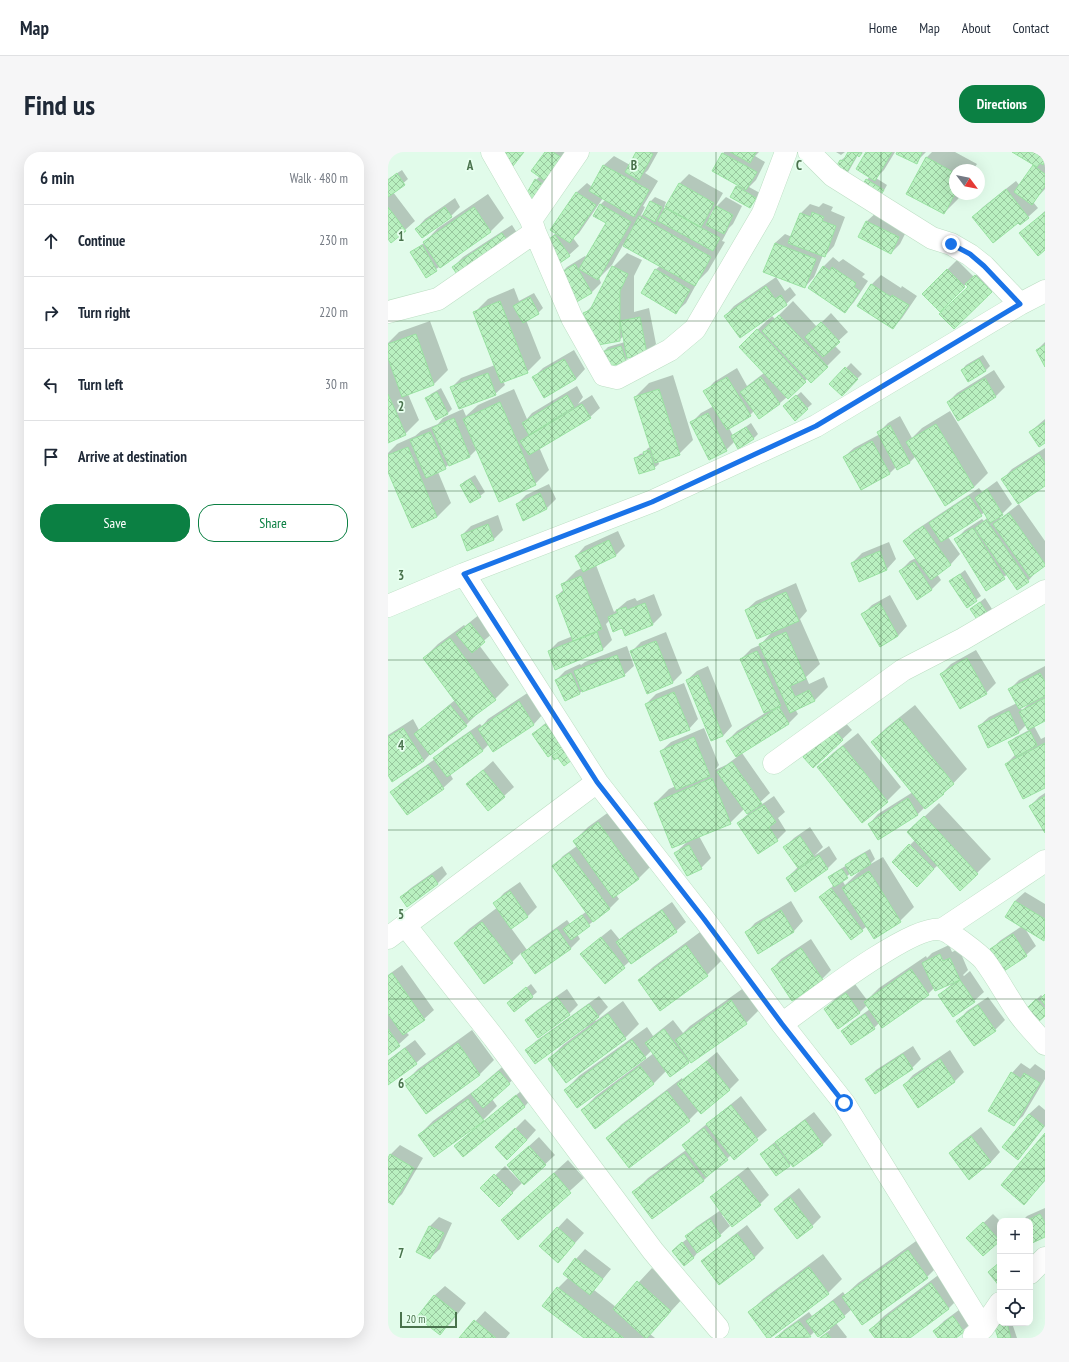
<!DOCTYPE html>
<meta charset="utf-8">
<style>
:root{--surface:#fff;--page:#f6f6f7;--text:#1f2937;--muted:#747a83;--line:#e0e1e3;--accent:#0b8043}
body{margin:0;font-family:"PT Sans Narrow",sans-serif;background:var(--page);color:var(--text)}
.controls{position:absolute;right:12px;bottom:12px;display:grid;overflow:hidden;border-radius:8px;box-shadow:0 4px 16px #0002}
.controls button{width:36px;height:36px;display:grid;place-items:center;padding:0;border:0;border-bottom:1px solid var(--line);background:var(--surface);color:var(--text);font:20px sans-serif}
.compass{position:absolute;left:561px;top:12px;width:36px;height:36px;border-radius:50%;background:var(--surface);box-shadow:0 4px 16px #0002;rotate:122deg}
.scale{position:absolute;left:12px;bottom:10px;width:57px;box-sizing:border-box;padding-left:4px;border:2px solid #49724c;border-top:0;font-size:11px;line-height:14px;white-space:nowrap;color:#49724c;-webkit-text-stroke:3px #e7ffef;paint-order:stroke}
.stop{position:absolute;width:12px;height:12px;margin:-9px;border:3px solid #1a73e8;border-radius:50%;background:#fff}
.stop.end{background:#1a73e8;border-color:#fff;box-shadow:0 1px 4px #0008}
.list{margin:0;padding:0;list-style:none}
h2{display:flex;justify-content:space-between;align-items:center;height:52px;margin:0;padding:0 16px;font-size:17px}
h2 small{font-size:13px;font-weight:400;color:var(--muted)}
.list li{display:grid;grid-template-columns:26px 1fr auto;gap:12px;align-items:center;box-sizing:border-box;height:72px;padding:0 16px;border-top:1px solid var(--line)}
.list b{display:block;font-size:15px;white-space:nowrap}
.list em{font-size:13px;font-style:normal;color:var(--muted)}
.actions{display:flex;gap:8px;padding:12px 16px}
.actions a{flex:1;padding:9px 0;border:1px solid var(--accent);border-radius:16px;text-align:center;font-size:14px;color:var(--accent)}
.actions .main{background:var(--accent);color:#fff}
.icon{flex:none;width:22px;height:22px;fill:none;stroke:currentColor;stroke-width:2;stroke-linecap:round;stroke-linejoin:round}
.map{position:relative;flex:none;width:657px;height:1186px;overflow:hidden;border-radius:16px}
header{display:flex;align-items:center;gap:24px;box-sizing:border-box;height:56px;padding:0 20px;background:var(--surface);border-bottom:1px solid var(--line)}
header strong{font-size:19px}
nav{display:flex;gap:22px;margin-inline-start:auto;font-size:14px}
.intro{display:flex;align-items:center;justify-content:space-between;box-sizing:border-box;height:96px;padding:0 24px}
h1{margin:0;font-size:28px}
.button{padding:10px 18px;border-radius:16px;background:var(--accent);color:#fff;font-size:14px;font-weight:700}
main{display:flex;gap:24px;padding:0 24px}
aside{flex:1;background:var(--surface);border-radius:16px;box-shadow:0 4px 16px #0002}
.map>svg:first-child{display:block}
.shadow{fill:#0003;fill-rule:evenodd}
.building{fill:url(#building-cross-hatch);stroke:#9ae2a2}
.lines{fill:none;stroke-linecap:round;stroke-linejoin:round}
.minor-casing{stroke:#bddfc4;stroke-width:23}
.minor{stroke:#fff;stroke-width:22}
.route{stroke:#1a73e8;stroke-width:5}
.grid{fill:none;stroke:#49724c;stroke-width:1;stroke-opacity:0.55}
.grid-label{font-size:13px;text-anchor:middle;font-weight:bold;fill:#49724c;stroke:#e7ffef;stroke-width:3.5;stroke-linejoin:round;paint-order:stroke}
</style>
<header>
<strong>Map</strong>
<nav><a>Home</a><a>Map</a><a>About</a><a>Contact</a></nav>
</header>
<div class="intro"><h1>Find us</h1><a class="button">Directions</a></div>
<main>
<aside>
<h2>6 min<small>Walk · 480 m</small></h2>
<ul class="list">
<li><svg class="icon" aria-label="ahead" viewBox="0 0 24 24"><path d="M12 20V5M6 11l6-6 6 6"/></svg><div><b>Continue</b></div><em>230 m</em></li>
<li><svg class="icon" aria-label="right" viewBox="0 0 24 24"><path d="M7 20v-9h11M14 6l5 5-5 5"/></svg><div><b>Turn right</b></div><em>220 m</em></li>
<li><svg class="icon" aria-label="left" viewBox="0 0 24 24"><path d="M17 20v-9H6M10 6l-5 5 5 5"/></svg><div><b>Turn left</b></div><em>30 m</em></li>
<li><svg class="icon" aria-label="arrive" viewBox="0 0 24 24"><path d="M6 21V4h12l-3 4 3 4H6"/></svg><div><b>Arrive at destination</b></div></li>
</ul>
<div class="actions"><a class="main">Save</a><a>Share</a></div>
</aside>
<div class="map">
<svg width="657" height="1186" viewBox="0 0 657 1186">
<defs>
<pattern id="building-cross-hatch" width="8" height="8" patternUnits="userSpaceOnUse"><rect width="8" height="8" fill="#b9f0c0"/><path d="M0 0l8 8M0 8l8-8" fill="none" stroke="#98c79e"/></pattern>
</defs>
<rect width="100%" height="100%" fill="#e1fbea"/>
<path class="shadow" d="M0 0H7L0 7Z
M158 0H184L152 45 148 28 152 24Z
M250 0H270L260 18 257 21 270 29 255 54 257 55 252 65 258 59 263 49 267 45 278 50 276 56 277 57 291 32 301 22 335 41 326 57 338 45 354 54 345 72 341 76 334 89 337 90 320 119 310 129 298 151 288 160 267 118 272 114 235 93 224 113 211 126 213 131 204 140 186 151 170 124 179 115 197 104 199 106 219 70 206 63 213 52 218 47 215 46 191 81 185 86 191 94 181 103 169 112 155 92 168 81 164 78 189 40 199 31 204 35 216 13 226 4 242 13ZM325 58 326 59 322 66H321Z
M336 0H371L367 4 377 10 368 28 361 35 372 41 366 50 362 55 348 35 351 33 325 18Z
M448 0H457L453 3Z
M461 0H475L471 3H470L459 22 447 18 453 8 459 4Z
M479 0H507L496 18 488 26 499 33 494 42 479 28 482 24Z
M511 0H538L528 10Z
M544 0H567L589 12 585 18H567V42H573L570 47 556 61 538 6Z
M626 0H657V37L645 50 650 56 640 65 631 70 585 65 595 55 628 29 632 34 647 13Z
M14 18 20 27 5 40 27 69 17 78 3 89 0 86V27Z
M100 42 116 66 102 80 38 124 24 100 36 91 50 76Z
M67 46 72 55 63 64 28 77 37 67Z
M435 51 445 55 443 59 457 65 446 94 437 104 435 103 426 125 417 135 387 91 397 82 404 85 413 61 422 52 431 55Z
M657 59V97L633 81Z
M489 60 520 76 512 92 503 101 471 85 479 69Z
M124 73 131 84 65 115 75 105Z
M239 101 254 108 246 124V160L261 156 268 192 259 201 242 204 237 209 215 200 220 195 237 190 236 184 231 188 196 162 206 152 225 115Z
M445 105 451 110 455 107 477 122 474 125 480 129 466 150 457 160 435 115Z
M569 108 586 125 597 114 613 130 566 175 581 135 578 132 552 159 535 142Z
M493 123 513 136 514 134 529 144 514 166 505 176 470 153 484 132Z
M388 125 397 139 402 135 408 143 398 152 352 185 337 164 346 154Z
M126 136 131 149 146 141 155 156 150 161 138 168 153 206 139 220 115 229 117 233 107 242 63 236 73 226 107 213 86 161 100 147Z
M405 149 429 175 443 161 460 180 446 193 453 200 439 214 420 226 400 246 399 245 392 251 371 266 366 259 362 263 341 276 345 284 363 271 370 282 365 287 347 289 338 298 304 270 313 261 326 254 317 240 326 230 349 216 359 234 376 221 366 181 384 164 387 167Z
M42 169 60 218 46 232 20 242 31 268 17 282 0 290V191L11 180Z
M657 190V212L649 198Z
M186 198 197 217 188 227 156 245 145 226 155 216Z
M595 203 602 214 597 219 574 218 578 213Z
M463 211 474 222 454 242 443 232Z
M606 218 617 235 608 244 570 267 560 250 569 241Z
M285 223 305 288 291 302 270 309 271 312 266 316 247 307 252 302 256 301 260 296 263 295 247 245 261 231Z
M189 234 195 245 190 252 204 243 212 256 202 265 151 295 161 318 147 332 89 297 82 304 61 312 57 316 50 320 63 351 49 365 0 317V301L9 292 27 284 33 279 50 272 55 266 75 257 78 264 90 253 126 237 139 267 144 261Z
M53 236 64 257 60 261 49 267 38 247 43 242Z
M413 240 424 252 407 267 401 250Z
M562 259 600 321 586 335 557 352 528 304 522 310 510 316 509 314 502 321 456 305 466 296 492 282 491 280 500 271 512 264 524 286 534 276Z
M657 267V290L642 280Z
M657 296V333L615 327 624 317Z
M87 323 97 340 92 344 73 333 77 329Z
M609 329 624 352 611 365 613 366 631 352 657 389V413L649 419 640 429 620 422 598 437 567 388 577 378 594 367 596 369 600 365 597 360 560 385 572 402 563 412 549 422 553 428 543 438 512 419 522 409 528 406 516 389 525 380 591 336 594 340Z
M161 332 168 347 158 357 129 352 138 343Z
M110 363 115 378 106 387 80 397 74 383 83 374Z
M230 379 237 394 228 403 208 413 226 460 239 449 247 446 249 449 266 442 274 463 265 472 234 475 222 468 218 472 224 488 215 497 161 499 170 490 185 484 169 444 176 437 174 433 188 419 194 416 188 404 197 394Z
M501 390 508 407 499 417 471 428 464 411 474 401Z
M577 418 593 444 579 454 563 429Z
M408 431 419 459 412 467 432 512 418 525 421 532 436 525 440 535 426 549 407 557 410 562 401 571 354 601 382 641 366 656 367 657 386 644 397 660 390 666 398 679 389 688 350 671 360 662 356 657 342 671 311 684 323 706 313 716 287 701 300 689 267 651 281 637 288 634 273 599 283 590 316 576 331 613 327 618 338 613 349 605 339 589 349 579 377 561 353 507 363 497 372 493 385 479 358 458 368 449Z
M502 443 519 474 510 484 475 462 484 453Z
M597 446 604 457 600 461 583 457Z
M92 462 106 480 91 493 121 533 107 547 86 562 87 564 78 573 45 599 36 609 0 621V583L25 567 31 578 67 548 36 506 50 492 76 473 77 474Z
M278 480 294 521 285 530 259 540 243 500 253 490Z
M239 494 246 514 236 523 194 539 192 541 168 528 177 519 192 512 193 513 197 510Z
M588 498 608 531 598 541 553 522 563 512Z
M320 514 344 574 335 584 299 528 309 519Z
M657 514V568L646 574 653 587 657 585V635L618 612 628 602 622 590 626 586 641 578 638 573 630 581 591 574 601 565 629 551 622 537 631 528ZM641 552 634 558 632 555Z
M296 531 310 567 301 577 258 552 268 542Z
M141 540 155 562 146 572 106 599 101 592 95 598 62 622 65 627 55 636 4 640 13 631 47 607 56 597 92 572 94 574 100 567Z
M527 553 579 617 555 642 537 655 530 662 491 687 481 672 490 662 525 640 484 590 498 576Z
M168 564 173 594 146 583 155 573Z
M455 568 464 578 425 615Z
M470 581 513 635 499 649 431 615 445 601Z
M105 609 126 635 116 644 79 632Z
M657 641V679L642 654 651 645Z
M551 651 603 707 589 721 550 713 529 733 505 710 527 688 534 667Z
M225 657 265 712 251 726 228 743 231 747 221 757 189 782 192 787 183 796 147 821 133 801 124 810 67 791 81 777 110 755 107 751 116 741 132 730 149 755 140 764 123 776 139 798 144 793 179 768 182 772 199 759 166 714 175 704 189 694 186 689 200 675Z
M422 675 435 695 426 704 441 694 449 707 440 716 407 738 399 726 410 715 397 695 406 686Z
M482 697 487 707 481 713 495 705 526 755 512 769 479 774 463 787 432 746 446 733 441 726 446 721 459 713 463 708ZM471 718 472 719 457 733 454 728 463 721Z
M54 714 59 722 50 731 19 753 13 745 23 736Z
M637 740 657 752V786L656 787 636 775 648 794 638 803 603 797 613 788 634 774 618 764 627 749Z
M403 749 415 769 406 779 370 801 358 781 367 771Z
M284 750 298 770 288 779 242 809 217 831 194 802 203 793 223 777 232 788 239 781Z
M312 780 333 809 319 823 272 857 251 828 265 815Z
M423 787 443 818 434 827 384 817 393 807Z
M561 793 564 800 571 797 580 818 575 823 576 824 582 819 596 840 586 849 551 843 565 831 546 836 540 842 491 871 486 876 454 879 464 870 482 857 479 853 472 860 451 875 437 857 447 847 467 832 479 848 491 836 538 804 539 806 544 801Z
M14 813 46 858 36 867 18 880 21 883 0 902V823Z
M143 832 149 840 127 859 120 851Z
M357 835 372 857 358 871 304 910 302 908 300 911 279 918 265 932 194 958 208 944 266 901 264 898 257 905 177 938 191 924 259 875 265 884 285 868 295 881 302 874Z
M179 837 190 853 181 862 138 868 148 859Z
M653 843 655 845 657 843V863L644 852Z
M211 844 220 855 207 868 208 869 235 849 251 872 237 886 178 930 161 907 175 893 200 874 199 873 139 898 148 889Z
M600 845 617 868 607 878 587 893 570 869 579 859Z
M84 878 106 908 92 922 38 961 16 931 30 917Z
M27 888 38 902 28 911 0 932V908Z
M525 894 533 907 524 916 479 927 488 918Z
M562 898 576 920 567 929 531 954 516 933 525 923Z
M329 900 351 928 341 938 311 958 301 968 220 986 234 972 294 926 295 928Z
M120 910 131 922 104 947 109 954 95 968 96 969 138 935 146 944 137 954 75 1004 67 994 93 971 92 970 31 983 45 969 91 935Z
M633 911 642 917 647 912 657 919V927L635 964 625 973 624 921Z
M353 944 379 978 346 1006 343 1003 316 1028 265 1066 246 1040 260 1026 298 998 295 993 304 984Z
M651 953 657 958V974L639 997 630 1007 641 962Z
M426 960 444 983 434 993 404 1011 388 1023 373 1002 383 993Z
M137 967 148 978 139 988 118 986Z
M593 975 612 1000 603 1010 562 1001 571 992Z
M657 982V1029L636 1052Z
M151 985 167 1003 137 1031 130 1004Z
M12 993 35 1006 14 1042 4 1052 0 1049V1008L3 1002Z
M180 1008 196 1026 130 1086 114 1068Z
M117 1014 134 1031 111 1054 94 1036Z
M360 1015 381 1043 372 1052 334 1063 342 1074 332 1083 309 1099 310 1100 306 1105 296 1113 289 1095 300 1086 299 1084 308 1075 333 1058 323 1045 333 1036Z
M411 1036 433 1065 424 1074 387 1057 396 1048Z
M657 1056V1084L642 1091V1069H634L639 1064Z
M605 1062 612 1069V1087L595 1103 589 1077Z
M51 1065 64 1071 52 1097 42 1106 29 1100 42 1074Z
M179 1066 196 1081 179 1100 153 1094Z
M359 1073 376 1096 367 1105 331 1132 314 1110 324 1100Z
M535 1084 553 1111 539 1125 474 1171 464 1157 448 1171 459 1185 458 1186H431L442 1178 441 1176 427 1179 420 1186H388L396 1178 421 1160 424 1164 455 1140 457 1143 470 1131Z
M197 1097 223 1117 206 1138 228 1155 264 1116 296 1145 262 1182 267 1186H197L170 1136 181 1125 188 1107Z
M435 1102 454 1127 440 1141 380 1186 361 1161 375 1147Z
M557 1118 575 1142 561 1156 521 1186H488L482 1178 496 1164Z
M57 1134 78 1151 62 1172 52 1181 31 1165 47 1143Z
M575 1155 585 1170 566 1186H552L546 1179 556 1169Z
M97 1159 122 1181 118 1186H72Z
M612 1169V1171H624L629 1186H611L607 1174Z"/>
<path class="building" d="M118 0H136L125 14 113 5Z
M157 0H165L177 8 160 31 143 19Z
M248 0H261L265 2 251 28 237 20Z
M342 0H368L362 11Z
M460 0 474 1 471 5 469 3 454 28 446 19 452 8 455 9Z
M478 0H504L487 29 468 17Z
M509 0H534L529 12 508 2Z
M624 0H657V9L655 13 652 11 649 15Z
M334 1 369 20 358 38 324 19Z
M538 5 567 21V42L556 62 518 42Z
M215 13 261 38 246 65 201 39Z
M645 13 657 22V34L644 53 626 40Z
M9 21 17 33 0 45V28Z
M147 27 159 35 148 51 137 44Z
M478 27 496 38 489 48 472 37Z
M291 31 326 51 313 75 277 55Z
M348 34 368 46 362 56 342 45Z
M618 37 641 66 632 73 630 71 605 91 584 65Z
M188 40 208 53 182 91 162 78Z
M262 49 274 55 267 70 255 63Z
M212 52 243 70 210 128 191 117 218 71 205 64Z
M328 54 345 63 336 82 318 73Z
M0 55 18 79 3 91 0 87Z
M57 55 64 65 34 86 27 77Z
M86 55 103 80 52 116 35 90Z
M277 56 332 86 325 99 270 69Z
M424 60 436 65 434 69 448 74 437 105 400 91 412 61 423 65Z
M657 60V98L650 104 631 81Z
M251 64 323 105 307 134 235 94Z
M478 69 511 85 503 102 470 85Z
M114 81 123 94 73 128 64 115Z
M167 83 182 104 169 113 154 92Z
M387 91 428 107 417 136 375 120Z
M34 93 49 119 38 126 22 100Z
M187 112 204 141 185 152 168 124Z
M224 114 240 122 232 139V189L210 193 195 161 202 158Z
M435 114 442 119 444 115 468 131 466 135 472 139 457 161 420 136Z
M267 117 302 138 288 162 253 141Z
M559 117 577 135 552 160 534 142Z
M587 123 604 140 566 177 551 162 580 135 577 132Z
M483 132 503 145 504 143 521 153 505 177 469 154Z
M378 134 387 147 393 143 399 153 352 186 336 164Z
M142 145 151 162 135 171 125 154Z
M112 149 140 221 113 231 85 160Z
M391 163 440 215 423 231 374 179Z
M252 165 259 202 239 206 232 169Z
M433 170 452 190 435 205 417 185Z
M369 177 418 230 400 247 351 195Z
M28 182 46 233 14 245 0 206V192Z
M657 193V215L648 198Z
M233 194 238 210 219 215 214 200Z
M176 207 188 227 156 246 144 225Z
M591 207 598 219 580 230 573 218Z
M457 215 470 227 454 244 441 232Z
M100 221 108 243 71 257 62 235Z
M339 225 363 264 339 278 315 239Z
M373 225 392 252 371 267 352 240Z
M597 226 608 245 570 269 559 250Z
M271 237 292 303 267 311 246 245Z
M49 240 60 262 48 268 37 246Z
M0 242 18 283 0 291Z
M179 243 186 255 141 283 134 271Z
M408 243 420 257 407 269 395 254Z
M112 250 148 333 111 350 75 267Z
M194 252 203 266 141 303 132 289Z
M320 261 339 299 321 308 302 270Z
M66 266 82 305 61 314 44 276Z
M657 270V291L651 295 641 280Z
M548 272 586 335 557 354 518 290Z
M502 273 522 311 509 318 489 280Z
M358 275 366 287 350 297 343 284Z
M42 280 58 317 38 326 22 288Z
M484 289 502 322 473 338 455 305Z
M20 295 49 365 24 376 0 320V303Z
M261 298 267 317 251 322 246 306 256 303 255 300Z
M651 302 657 311V334L630 352 613 327Z
M82 327 93 345 82 351 72 333Z
M599 337 615 363 602 371 587 346Z
M152 341 159 357 135 369 128 352Z
M581 344 594 364 553 390 541 371Z
M621 361 657 412V414L642 425 605 372Z
M598 368 641 430 629 438 587 376Z
M100 372 106 388 79 399 73 383Z
M535 374 563 413 543 428 515 389Z
M585 376 617 427 598 439 566 387Z
M221 388 228 404 195 420 187 404Z
M492 399 499 418 471 430 463 411Z
M526 410 544 438 529 448 511 419Z
M572 422 589 449 579 456 561 429Z
M193 424 214 477 185 489 168 444 176 440 173 432Z
M398 440 411 469 369 487 357 458Z
M592 450 600 462 590 469 582 457Z
M257 451 265 473 237 484 234 476 225 480 220 465 230 461 228 458 238 455 239 458Z
M492 451 510 484 492 495 473 462Z
M82 471 97 490 84 501 68 482Z
M209 480 215 498 167 518 160 499Z
M398 480 418 527 402 534 407 545 421 538 427 549 402 561 371 492Z
M62 486 108 548 81 568 35 506Z
M268 489 285 531 259 542 242 499Z
M369 499 393 554 376 561 352 507Z
M229 503 237 524 194 540 186 519Z
M579 506 599 542 572 557 552 522Z
M183 521 192 542 177 549 167 528Z
M652 521 657 530V544L631 557 620 537Z
M310 523 335 584 323 589 298 528Z
M286 540 302 578 272 589 257 552Z
M657 546V569L640 578 631 560Z
M131 549 146 573 105 600 90 577Z
M62 553 79 574 42 603 26 582Z
M391 555 401 572 348 605 338 589Z
M621 559 631 581 600 596 590 574Z
M512 566 566 632 555 641 556 642 537 657 483 590Z
M158 572 174 595 160 605 144 582Z
M15 576 36 609 4 630 0 623V585Z
M445 576 455 588 425 616 415 605Z
M642 579 649 593 628 605 620 590Z
M82 580 95 599 59 625 45 606Z
M306 585 322 624 288 638 272 599Z
M657 591V636L635 647 617 612Z
M455 594 500 650 474 671 429 615Z
M175 596 184 608 176 614 170 606 166 608 164 604Z
M344 610 374 652 359 662 329 620Z
M40 613 56 637 19 663 2 640Z
M95 618 117 645 100 659 78 632Z
M324 626 343 672 284 696 266 651Z
M657 644V681L641 654Z
M520 646 530 663 490 688 480 672Z
M376 653 388 670 381 675 390 689 370 702 349 671Z
M536 664 590 722 572 739 519 680Z
M210 670 251 727 225 746 185 689Z
M412 684 426 705 410 716 395 695Z
M521 692 546 717 529 735 504 710Z
M301 693 314 717 299 724 286 701Z
M181 701 222 757 205 770 164 714Z
M477 701 483 712 463 724 457 713Z
M431 703 440 717 407 740 398 726Z
M454 717 460 726 446 735 440 725Z
M481 719 513 770 486 787 454 736Z
M44 723 50 732 19 755 12 745Z
M443 736 475 779 463 788 431 745Z
M122 739 140 765 123 777 105 751Z
M627 749 657 767 656 789 617 765Z
M274 758 289 780 243 812 228 790Z
M393 758 406 780 370 802 357 780Z
M194 763 202 774 183 788 175 777Z
M94 770 125 811 96 832 66 791Z
M169 777 183 797 147 822 133 802Z
M625 782 639 804 616 819 602 797Z
M213 785 237 816 217 832 192 802Z
M298 793 320 824 272 859 250 828Z
M413 796 435 828 404 849 383 817Z
M552 802 555 809 562 806 572 828 547 839 534 811Z
M523 817 541 843 494 876 476 850Z
M4 821 37 868 15 883 0 862V824Z
M572 828 587 850 565 865 550 843Z
M138 835 145 845 126 860 119 851Z
M458 841 472 861 450 877 436 857Z
M657 842V853L652 847Z
M169 845 182 863 150 886 137 868Z
M648 847 657 857V864L650 870 638 857Z
M343 848 359 872 303 911 287 888Z
M201 852 211 865 147 912 137 898Z
M590 853 608 879 586 894 568 869Z
M220 862 238 887 178 931 160 907Z
M477 862 487 877 463 893 453 879Z
M0 877 12 894 0 903Z
M276 877 301 911 282 925 257 891Z
M244 888 258 906 189 956 176 938Z
M70 891 92 923 38 962 15 930Z
M17 896 29 912 0 933V909Z
M515 902 525 917 487 942 477 927Z
M552 907 567 930 530 956 515 933Z
M319 909 342 938 313 962 289 932Z
M252 914 266 932 207 977 193 958Z
M111 919 122 932 95 956 83 942Z
M623 920 633 927 636 921 652 931 626 974 600 959Z
M279 939 302 969 241 1016 218 986Z
M128 943 137 955 75 1005 66 994Z
M80 947 96 969 46 1005 30 983Z
M343 953 370 988 346 1008 318 972Z
M641 962 656 974 630 1008 614 995Z
M417 968 435 993 405 1015 387 990Z
M127 976 139 988 119 1008 107 995Z
M316 976 340 1008 318 1025 294 993Z
M657 981V1028L636 1053 613 1033Z
M583 984 603 1010 581 1028 561 1001Z
M386 992 402 1014 388 1024 372 1002Z
M141 994 158 1013 136 1033 119 1013Z
M2 1002 26 1016 5 1053 0 1050V1006Z
M296 1002 316 1029 264 1067 244 1040Z
M166 1021 183 1041 130 1088 113 1068Z
M106 1022 125 1041 111 1055 92 1036Z
M350 1024 373 1053 344 1075 322 1045Z
M402 1045 425 1075 409 1087 386 1057Z
M652 1062 657 1071V1085L642 1092V1069H638Z
M322 1067 333 1084 309 1101 297 1084Z
M595 1070 612 1089 595 1104 578 1086Z
M41 1074 56 1081 42 1107 28 1100Z
M169 1075 187 1091 170 1111 151 1094Z
M349 1082 367 1106 331 1133 313 1109Z
M294 1090 306 1106 296 1114 284 1099Z
M520 1098 540 1126 474 1173 454 1145Z
M187 1106 215 1127 202 1143 175 1122Z
M612 1110V1135L600 1120Z
M421 1115 441 1142 382 1186H379L360 1160Z
M249 1129 283 1159 259 1186H257L225 1157Z
M543 1131 561 1157 522 1186H487L481 1178Z
M169 1135 236 1186H196L154 1154Z
M46 1143 69 1161 52 1183 29 1165Z
M445 1149 457 1165 430 1185 418 1169Z
M565 1164 576 1180 568 1186H550L545 1179Z
M86 1168 108 1186H71Z
M411 1169 423 1185 387 1186Z
M613 1171H619L623 1186H610L606 1173Z
M439 1181 443 1186H432Z"/>
<g class="lines">
<defs>
<path id="minor" d="M104 0 143 68 147 80 184 166 216 223 229 226 282 198 307 177 375 61 398 0
M421 0 445 24 544 86 563 92 582 103 596 114 632 152
M143 68 190 0
M0 160 50 147 147 80
M76 422 209 630 316 767 394 872 456 951 595 1176
M0 454 76 422 265 349 428 274 632 152 657 139
M386 611 515 518 575 487 657 439
M17 773 106 886 265 1099 330 1176
M555 777 657 709
M0 786 209 630
M394 872C420 853 527 769 555 778 562 780 591 802 596 808 609 825 619 845 631 862 639 873 648 882 657 892
M642 1121 657 1106
M586 1184 595 1176 612 1151"/>
</defs>
<use href="#minor" class="minor-casing"/>
<use href="#minor" class="minor"/>
</g>
<g class="lines">
<path class="route" d="M456 951 394 872 316 767 209 630 76 422 264 350 428 274 632 152 596 114 582 102 563 92"/>
</g>
<path class="grid" d="M164 0V1186M328 0V1186M493 0V1186M0 169H657M0 339H657M0 508H657M0 678H657M0 847H657M0 1017H657"/>
<g class="grid-label">
<text x="82" y="18">A</text>
<text x="246" y="18">B</text>
<text x="411" y="18">C</text>
<text x="13" y="89">1</text>
<text x="13" y="259">2</text>
<text x="13" y="428">3</text>
<text x="13" y="598">4</text>
<text x="13" y="767">5</text>
<text x="13" y="936">6</text>
<text x="13" y="1106">7</text>
</g>
</svg>
<div class="controls">
<button>+</button>
<button>−</button>
<button><svg class="icon" aria-label="locate" viewBox="0 0 24 24"><circle cx="12" cy="12" r="6"/><path d="M12 2v4M12 18v4M2 12h4M18 12h4"/></svg></button>
</div>
<svg class="compass" viewBox="-18 -18 36 36"><path d="M0-13l5 13h-10z" fill="#e53935"/><path d="M0 13l5-13h-10z" fill="#747a83"/></svg>
<div class="scale">20 m</div>
<div class="stop" style="left:456px;top:951px"></div>
<div class="stop end" style="left:563px;top:92px"></div>
</div>
</main>
